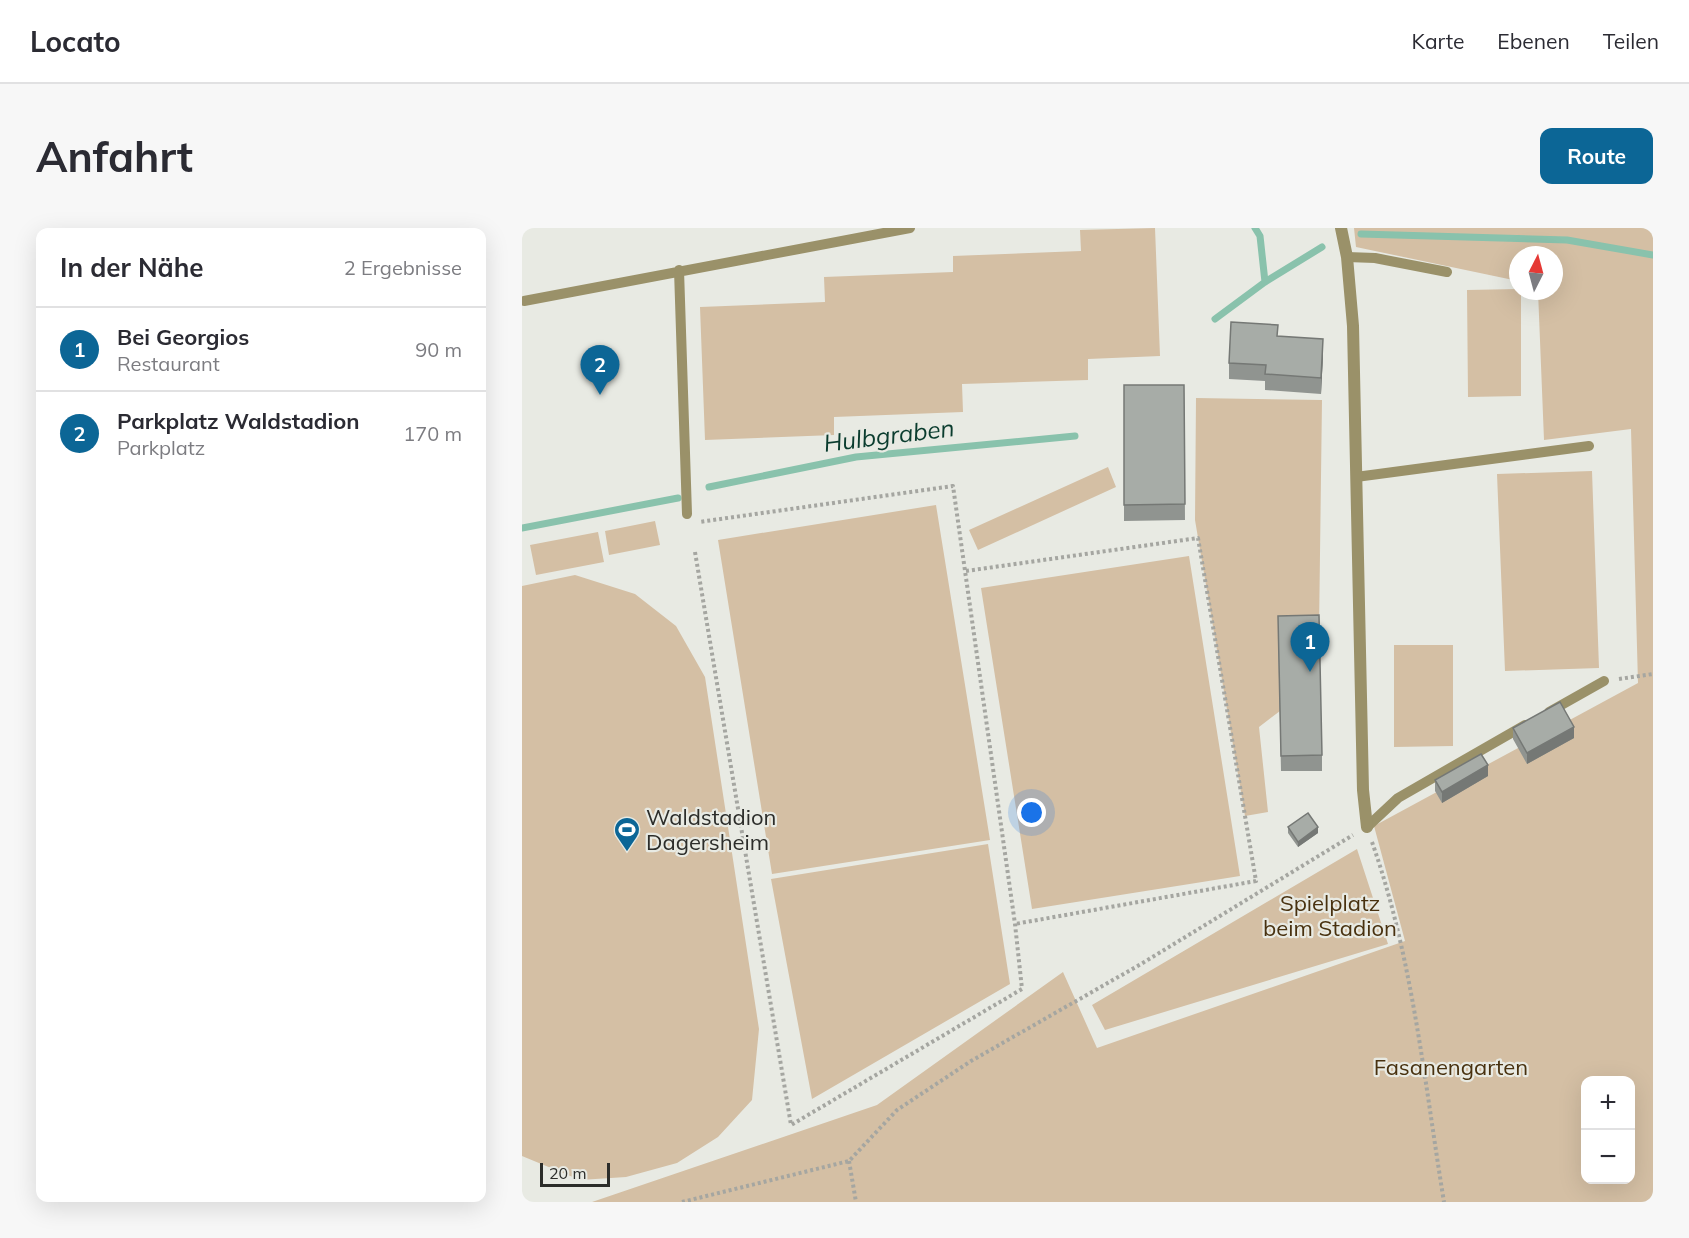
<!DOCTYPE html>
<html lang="de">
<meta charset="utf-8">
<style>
:root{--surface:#fff;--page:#f7f7f7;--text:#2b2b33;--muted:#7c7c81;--line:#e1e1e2;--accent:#0c6696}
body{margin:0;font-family:Mulish,sans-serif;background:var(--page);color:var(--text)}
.controls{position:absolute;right:18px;bottom:18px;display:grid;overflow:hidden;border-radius:12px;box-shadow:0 6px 24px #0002}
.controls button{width:54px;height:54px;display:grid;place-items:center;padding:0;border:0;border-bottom:2px solid var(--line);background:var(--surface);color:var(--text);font:30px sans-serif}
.compass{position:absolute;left:987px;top:18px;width:54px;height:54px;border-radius:50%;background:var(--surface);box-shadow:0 6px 24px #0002;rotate:6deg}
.scale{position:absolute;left:18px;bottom:15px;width:70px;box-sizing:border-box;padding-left:6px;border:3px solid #2c2d2a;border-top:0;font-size:16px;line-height:21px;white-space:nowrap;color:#2c2d2a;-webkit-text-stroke:4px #e8eae3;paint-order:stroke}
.you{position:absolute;left:510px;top:585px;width:21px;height:21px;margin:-15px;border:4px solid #fff;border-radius:50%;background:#1a73e8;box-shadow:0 0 0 9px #1a73e833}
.badge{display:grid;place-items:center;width:39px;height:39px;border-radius:50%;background:var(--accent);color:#fff;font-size:20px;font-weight:700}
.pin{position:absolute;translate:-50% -50px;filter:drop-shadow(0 2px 3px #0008)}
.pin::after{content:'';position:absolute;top:32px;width:21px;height:18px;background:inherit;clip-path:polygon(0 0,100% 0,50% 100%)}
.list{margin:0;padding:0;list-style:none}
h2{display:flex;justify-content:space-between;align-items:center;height:78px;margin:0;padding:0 24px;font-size:26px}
h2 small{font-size:20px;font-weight:400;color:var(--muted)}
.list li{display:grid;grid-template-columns:39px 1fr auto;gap:18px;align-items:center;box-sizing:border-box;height:84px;padding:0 24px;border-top:2px solid var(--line)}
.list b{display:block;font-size:22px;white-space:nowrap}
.list p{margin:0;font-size:20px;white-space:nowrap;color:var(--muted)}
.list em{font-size:20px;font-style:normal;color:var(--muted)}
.map{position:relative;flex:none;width:1131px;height:974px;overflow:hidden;border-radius:12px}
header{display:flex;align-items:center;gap:36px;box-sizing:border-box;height:84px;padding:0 30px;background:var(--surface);border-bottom:2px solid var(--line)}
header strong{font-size:28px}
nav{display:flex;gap:33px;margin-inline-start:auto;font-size:21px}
.intro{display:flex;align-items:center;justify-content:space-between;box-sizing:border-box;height:144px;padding:0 36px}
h1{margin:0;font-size:42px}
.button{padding:15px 27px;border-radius:12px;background:var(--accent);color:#fff;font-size:21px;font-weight:700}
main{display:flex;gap:36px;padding:0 36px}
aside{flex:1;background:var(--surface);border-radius:12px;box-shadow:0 6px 24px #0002}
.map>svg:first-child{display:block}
.green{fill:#d4bfa4;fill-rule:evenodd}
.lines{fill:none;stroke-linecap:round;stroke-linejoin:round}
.stream{stroke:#89c2ac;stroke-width:7}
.path{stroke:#a5a6a1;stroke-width:4;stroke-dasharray:3 3;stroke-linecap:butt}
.service{stroke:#9a9169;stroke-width:10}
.minor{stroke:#9a9169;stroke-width:12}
.wall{fill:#909490}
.shaded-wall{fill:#757875}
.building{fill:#a7aca7;stroke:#757875;stroke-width:1.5}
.labels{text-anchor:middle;stroke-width:4.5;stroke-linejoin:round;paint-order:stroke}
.poi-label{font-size:22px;fill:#2c2d2a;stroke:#e8eae3;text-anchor:start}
.park-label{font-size:22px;fill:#48310f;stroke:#e8eae3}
.water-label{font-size:24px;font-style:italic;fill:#0a3c2e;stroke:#e8eae3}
</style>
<header>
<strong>Locato</strong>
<nav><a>Karte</a><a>Ebenen</a><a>Teilen</a></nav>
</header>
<div class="intro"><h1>Anfahrt</h1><a class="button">Route</a></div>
<main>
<aside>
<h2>In der Nähe<small>2 Ergebnisse</small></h2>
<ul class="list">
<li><span class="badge">1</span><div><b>Bei Georgios</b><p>Restaurant</p></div><em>90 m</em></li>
<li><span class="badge">2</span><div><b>Parkplatz Waldstadion</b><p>Parkplatz</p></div><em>170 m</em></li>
</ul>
</aside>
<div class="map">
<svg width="1131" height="974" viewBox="0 0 1131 974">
<rect width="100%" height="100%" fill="#e8eae3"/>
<path class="green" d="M633 0 638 128 566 131V152L440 156 441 184 312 189V207L183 212 178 79 303 74 302 49 431 44V28L559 23 558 2Z
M832 0H1131V974H70L355 877 541 744 575 820 883 713 852 598 1116 455 1109 201 1022 212 1016 63H1032V27H996V53L834 19ZM1064 852H1108V952H1064Z
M996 61 999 63V168L946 169 945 62Z
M674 170 800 172 797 403 756 404 758 483 737 499 746 584 723 588 673 292Z
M586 239 594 259 456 322 447 302Z
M1070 243 1077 440 983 443 975 246Z
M414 277 468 612 250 646 196 312Z
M133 293 138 317 87 327 83 303Z
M76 304 82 334 14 347 8 317Z
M667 328 718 648 510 681 459 360Z
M53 347 113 366 154 398 183 449 237 801 230 872 196 909 155 935 104 949 58 952 0 928V358Z
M872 417H931V518L872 519Z
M466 616 488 756 290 871 249 651Z
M835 621 866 716 583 802 570 777Z"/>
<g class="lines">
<path class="stream" d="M733 0 738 8 743 54
M839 6 1045 12 1131 27
M693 91 743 54 800 19
M187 259 334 229 553 208
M0 300 156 270"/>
<path class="path" d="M173 324 269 897 500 761 493 696 431 258 177 294
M444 343 676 310 734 653 493 696
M1097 451 1131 446
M850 614C891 731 902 852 922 974
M327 933 334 974
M160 974 327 933 375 882 449 833 619 736 831 607"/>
<path class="service" d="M825 29 853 30 925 44
M157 42 165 286
M2 73 388 0
M834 249 1067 218
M1027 484 1082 453
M845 599 876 570 1003 497"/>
<path class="minor" d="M819 0 825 29 831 98 841 562 845 599"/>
</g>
<path class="wall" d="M756 108 801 127 799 166 743 162V153L707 151V135Z
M602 157H662L663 292 602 293Z
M756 404 800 527V543H759Z
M991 500 1052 510 1005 536 991 511Z
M966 548 920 575 913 563V552Z
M766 599 796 605 776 619 766 605Z"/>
<path class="shaded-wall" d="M801 111V127L799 166V150Z
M1052 499V510L1005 536V525Z
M966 537V548L920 575V564Z
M796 599V605L776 619V614Z"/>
<path class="building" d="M709 94 756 97 755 108 801 111 799 150 743 146 744 137 707 135Z
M602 157H662L663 276 602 277Z
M797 387 800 527 759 528 756 388Z
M1038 474 1052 499 1005 525 991 500Z
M959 526 966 537 920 564 913 552Z
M786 585 796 599 776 614 766 599Z"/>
<defs>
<symbol id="stadium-pin" viewBox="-11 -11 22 30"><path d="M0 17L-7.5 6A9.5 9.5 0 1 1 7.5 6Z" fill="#0c6696" stroke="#e8eae3"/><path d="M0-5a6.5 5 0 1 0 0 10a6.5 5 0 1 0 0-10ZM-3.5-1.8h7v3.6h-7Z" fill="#fff"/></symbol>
</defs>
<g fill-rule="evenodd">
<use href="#stadium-pin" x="90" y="587" width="30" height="40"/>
</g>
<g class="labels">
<g class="poi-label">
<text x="124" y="597">Waldstadion<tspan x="124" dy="25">Dagersheim</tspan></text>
</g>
<g class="park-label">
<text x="808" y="683">Spielplatz<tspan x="808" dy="25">beim Stadion</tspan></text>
<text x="929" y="847">Fasanengarten</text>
</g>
<g class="water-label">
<text transform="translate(367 208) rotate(-7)" y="8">Hulbgraben</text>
</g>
</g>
</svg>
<div class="controls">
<button>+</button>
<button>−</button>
</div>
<svg class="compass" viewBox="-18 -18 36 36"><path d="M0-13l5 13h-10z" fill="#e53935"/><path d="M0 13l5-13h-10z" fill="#7c7c81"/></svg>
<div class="scale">20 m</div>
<div class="you"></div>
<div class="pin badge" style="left:788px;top:444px">1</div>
<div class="pin badge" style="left:78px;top:167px">2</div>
</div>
</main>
